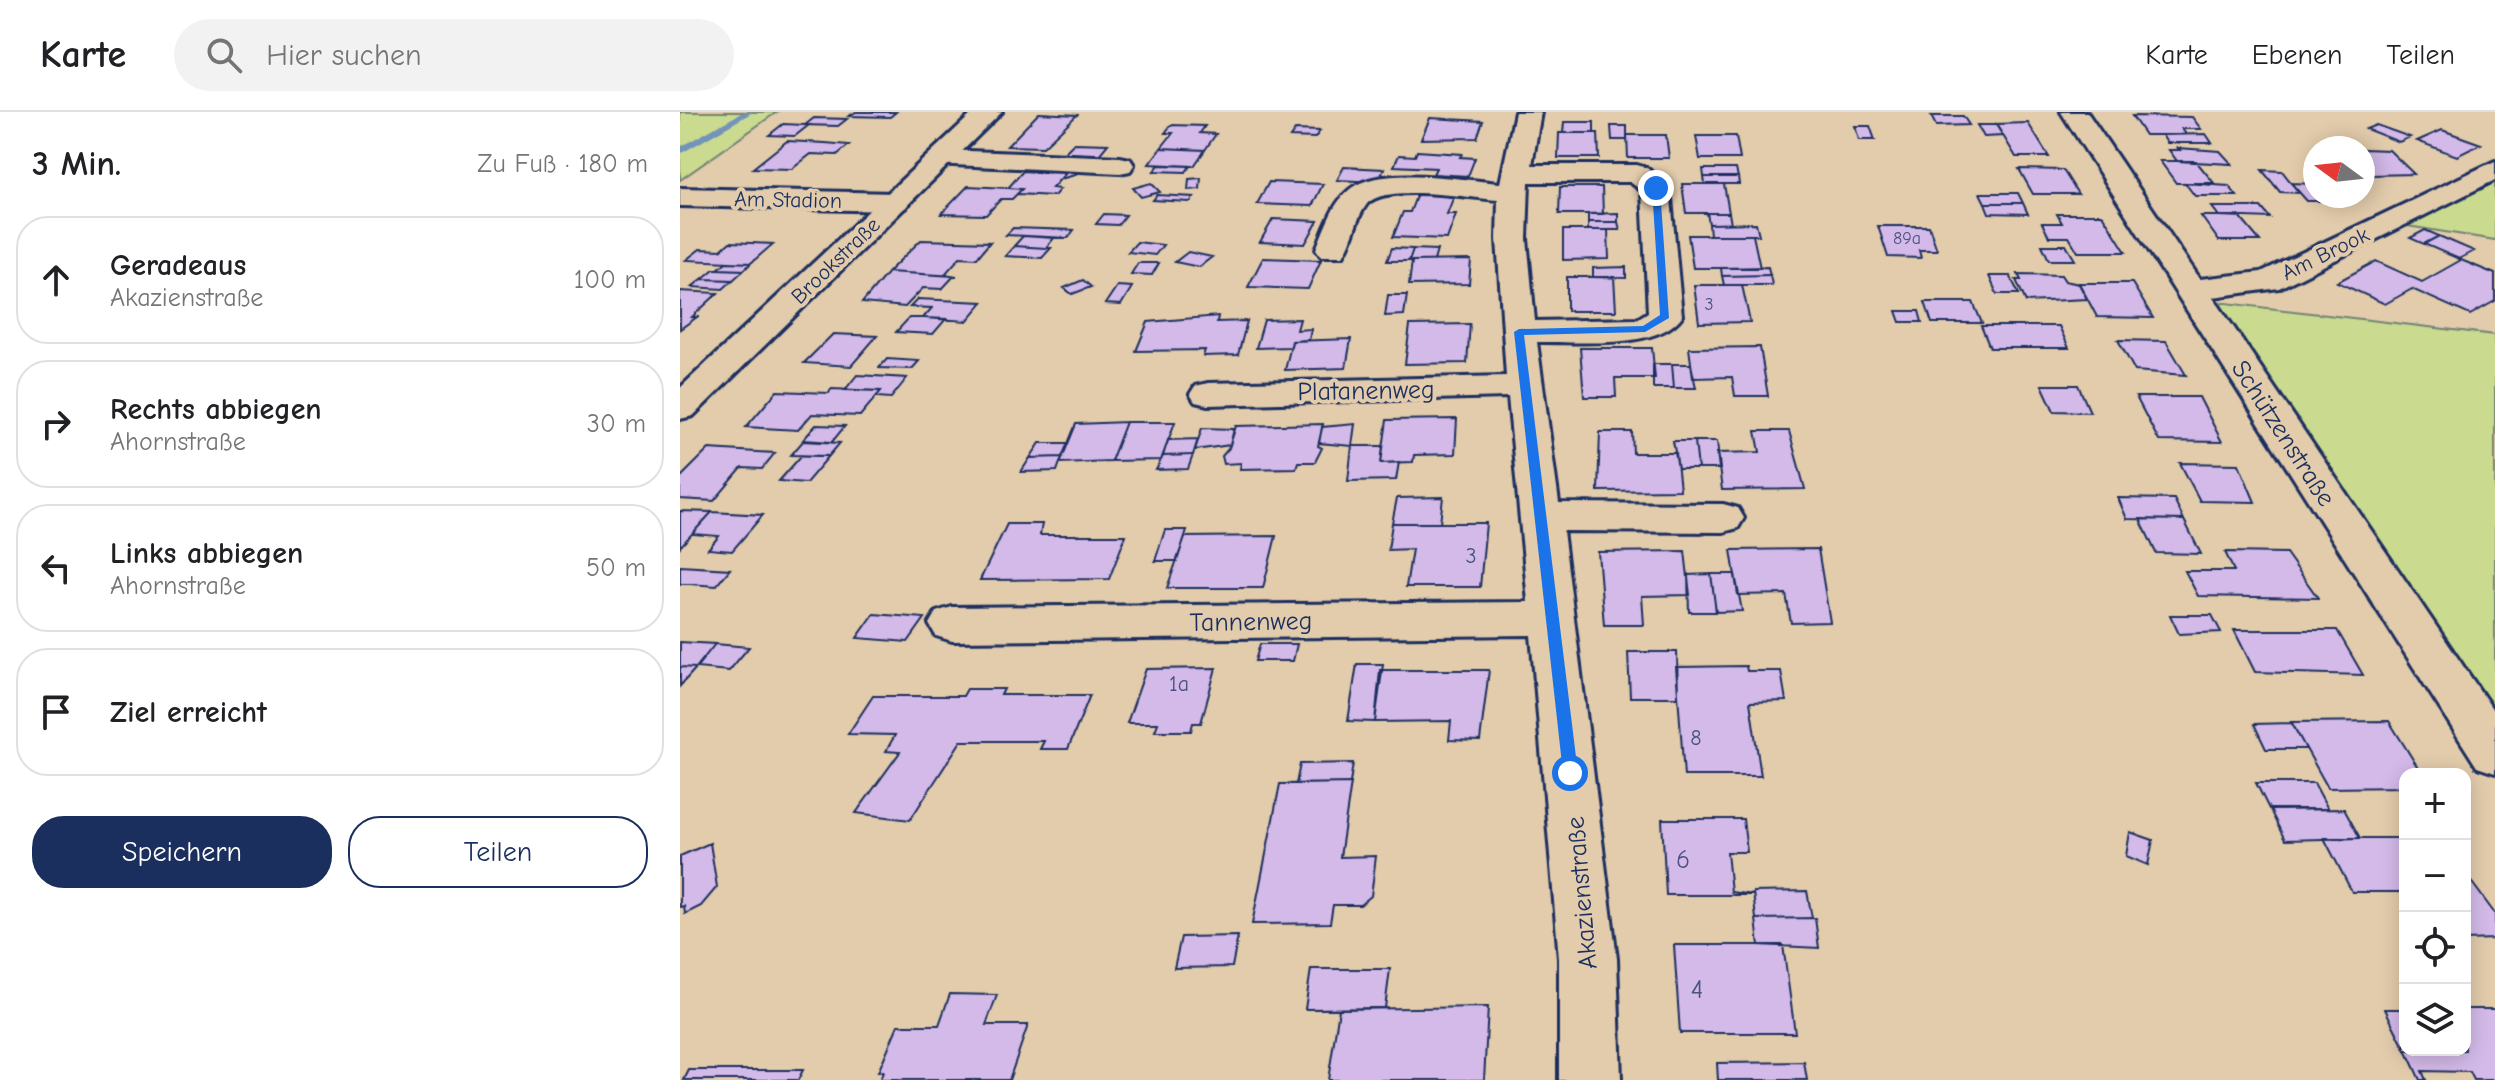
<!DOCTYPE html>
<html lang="de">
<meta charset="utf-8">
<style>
:root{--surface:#fff;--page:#f2f2f2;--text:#202124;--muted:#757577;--line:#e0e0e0;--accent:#1b2f5e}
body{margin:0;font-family:"Comic Neue",sans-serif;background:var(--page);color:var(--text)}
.controls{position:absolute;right:24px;bottom:24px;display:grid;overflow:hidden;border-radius:16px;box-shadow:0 4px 20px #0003}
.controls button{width:72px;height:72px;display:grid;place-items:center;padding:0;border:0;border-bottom:2px solid var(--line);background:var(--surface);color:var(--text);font:40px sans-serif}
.compass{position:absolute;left:1623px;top:24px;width:72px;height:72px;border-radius:50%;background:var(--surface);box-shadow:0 4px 20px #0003;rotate:285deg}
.stop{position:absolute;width:24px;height:24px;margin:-18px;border:6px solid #1a73e8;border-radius:50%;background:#fff}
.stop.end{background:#1a73e8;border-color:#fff;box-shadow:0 2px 8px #0008}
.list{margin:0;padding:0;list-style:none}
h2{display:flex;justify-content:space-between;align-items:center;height:104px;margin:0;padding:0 32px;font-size:34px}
h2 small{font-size:26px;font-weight:400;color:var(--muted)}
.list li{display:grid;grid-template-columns:52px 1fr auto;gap:24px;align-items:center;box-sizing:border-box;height:128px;margin:0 16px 16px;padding:0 16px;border:2px solid var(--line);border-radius:32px}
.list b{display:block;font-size:30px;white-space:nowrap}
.list p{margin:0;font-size:26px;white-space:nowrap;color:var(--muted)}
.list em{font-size:26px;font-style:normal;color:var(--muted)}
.actions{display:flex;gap:16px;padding:24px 32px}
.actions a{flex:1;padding:18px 0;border:2px solid var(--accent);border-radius:32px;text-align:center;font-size:28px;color:var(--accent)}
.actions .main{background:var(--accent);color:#fff}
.icon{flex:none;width:44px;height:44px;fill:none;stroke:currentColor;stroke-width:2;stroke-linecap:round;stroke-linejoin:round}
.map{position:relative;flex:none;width:1815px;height:968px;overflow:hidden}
header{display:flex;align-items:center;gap:48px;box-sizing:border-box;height:112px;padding:0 40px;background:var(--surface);border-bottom:2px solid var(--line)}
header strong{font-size:38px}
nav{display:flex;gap:44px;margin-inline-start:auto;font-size:28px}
.search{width:560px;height:72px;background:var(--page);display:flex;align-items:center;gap:20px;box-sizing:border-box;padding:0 28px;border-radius:44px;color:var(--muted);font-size:30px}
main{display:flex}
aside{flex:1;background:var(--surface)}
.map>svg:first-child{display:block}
.green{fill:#cada8e;stroke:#728476;stroke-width:2}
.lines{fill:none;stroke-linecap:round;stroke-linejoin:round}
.stream{fill:#7293ba;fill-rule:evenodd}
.building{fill:#d4bae9;stroke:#1b2f5e;stroke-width:2}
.minor-casing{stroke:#1b2f5e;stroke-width:6}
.major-casing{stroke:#1b2f5e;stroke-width:6}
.minor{fill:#e3ccac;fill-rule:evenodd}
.major{fill:#e3ccac;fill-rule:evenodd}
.route{fill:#1a73e8}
.labels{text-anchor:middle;stroke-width:8;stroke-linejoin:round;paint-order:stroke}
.far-number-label{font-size:18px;fill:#495281}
.far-street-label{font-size:22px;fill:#1b2f5e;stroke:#e3ccac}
.number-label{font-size:22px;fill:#495281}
.street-label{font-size:26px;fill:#1b2f5e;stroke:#e3ccac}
.near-number-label{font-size:26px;fill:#495281}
</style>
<header>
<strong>Karte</strong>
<div class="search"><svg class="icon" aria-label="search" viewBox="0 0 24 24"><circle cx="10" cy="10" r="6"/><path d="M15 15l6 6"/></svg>Hier suchen</div>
<nav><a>Karte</a><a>Ebenen</a><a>Teilen</a></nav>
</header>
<main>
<aside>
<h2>3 Min.<small>Zu Fuß · 180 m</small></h2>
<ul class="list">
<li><svg class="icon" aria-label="ahead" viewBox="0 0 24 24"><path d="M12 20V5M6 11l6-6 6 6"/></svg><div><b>Geradeaus</b><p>Akazienstraße</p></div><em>100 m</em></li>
<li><svg class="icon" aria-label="right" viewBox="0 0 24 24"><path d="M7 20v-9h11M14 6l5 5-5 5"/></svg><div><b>Rechts abbiegen</b><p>Ahornstraße</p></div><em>30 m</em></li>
<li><svg class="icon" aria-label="left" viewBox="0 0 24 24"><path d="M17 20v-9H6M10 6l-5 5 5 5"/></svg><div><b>Links abbiegen</b><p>Ahornstraße</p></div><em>50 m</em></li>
<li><svg class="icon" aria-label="arrive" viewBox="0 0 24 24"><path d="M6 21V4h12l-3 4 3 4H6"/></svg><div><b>Ziel erreicht</b></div></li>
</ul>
<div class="actions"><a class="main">Speichern</a><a>Teilen</a></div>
</aside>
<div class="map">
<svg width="1815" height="968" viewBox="0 0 1815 968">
<rect width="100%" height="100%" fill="#e3ccac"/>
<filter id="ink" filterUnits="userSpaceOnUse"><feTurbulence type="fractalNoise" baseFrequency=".0125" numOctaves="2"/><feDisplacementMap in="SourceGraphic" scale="16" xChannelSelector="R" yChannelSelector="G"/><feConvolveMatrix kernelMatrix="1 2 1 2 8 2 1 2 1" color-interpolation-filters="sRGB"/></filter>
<g filter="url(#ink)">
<path class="green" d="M0 0H97L0 68Z
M1815 65V128L1715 112Z
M1538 190 1815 223V602Z"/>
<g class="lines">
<path class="stream" d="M63 0H73L0 42V35Z"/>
</g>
<path class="building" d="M176 0H216L210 5 169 4Z
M359 1 397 3 363 35 327 34Z
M1251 4H1283L1289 13 1256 14Z
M1452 4 1512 5 1521 17H1502L1506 22 1500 23H1465Z
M134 6 167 7 158 14 125 13Z
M750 6 803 9 797 26 741 27Z
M884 10H914V21H883Z
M1348 11 1369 45H1336L1316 12Z
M103 12 125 13H129L115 24 89 23Z
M491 13 525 14 520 21 536 22 525 38 481 36 493 21H485Z
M1297 13H1316L1323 24 1304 25Z
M1696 13 1699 14 1730 25 1719 30 1686 17Z
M931 14H947V28H932Z
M1175 14H1190L1195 28H1179Z
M615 18 640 19 635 26 610 25Z
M1762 18 1801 32 1777 44 1737 29Z
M879 21H918L919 46H878Z
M1526 22 1532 31H1487L1482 23Z
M947 23H986L989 46H948Z
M1016 24H1056L1060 47H1020Z
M107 29 145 31 169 33 157 43 131 42 112 57 73 56Z
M394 31 428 32 419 43 384 41Z
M481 36 525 38 514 54 469 52Z
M1498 36 1540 39 1552 52 1497 49 1489 38H1500Z
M1683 37 1709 38 1734 62 1691 63 1683 55Z
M737 39 782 42 780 45 795 46 788 64 753 62 756 56 714 54 719 43 735 44Z
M1480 49H1516L1534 71H1496Z
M479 53 510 54 506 60 474 59Z
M363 54 401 56 395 63 380 67 386 61 357 60Z
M664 55 704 57 698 70 657 68Z
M1023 57H1056L1058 65H1024Z
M1339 57 1383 58 1398 82H1353Z
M1582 58 1602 59 1619 81 1600 80Z
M343 59 357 60 386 61 372 76 380 77 374 84 337 82 342 77 328 76Z
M1024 65H1058L1059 72H1025Z
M521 66 520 77 508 78 509 67Z
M589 70 643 72 632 94 577 92Z
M471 71 480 80 461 85 453 76Z
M1505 71 1549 74 1557 84H1515Z
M1611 71 1635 72V84H1670L1675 89H1627Z
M1002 72H1044L1049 101H1006Z
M288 74 328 76 342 77 332 87H321L306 103 261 102Z
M880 75H922L923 102H879Z
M1300 81H1338L1343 91H1305Z
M737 82 774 84 767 102H776L767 127 713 125 723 100H730Z
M477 83 514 85 510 90 473 88Z
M1305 91H1343L1348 102 1309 101Z
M1532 95H1581L1590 106 1539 104Z
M938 101V110H908V102Z
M1027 101H1049L1051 112H1029Z
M424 102 446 103 438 113 416 112Z
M1377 102H1422L1446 140H1398L1389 125H1369L1362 111H1382Z
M1559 104 1580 129H1539L1521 104Z
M593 107 638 109 625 132 580 130Z
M908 110H938L940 118H908Z
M1076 111 1079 123H1030L1029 112Z
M1198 114H1249L1257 138H1239L1241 146 1208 145Z
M333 116 394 118 388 126 326 123Z
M883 118H928L929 147 883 148Z
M1745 118 1759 124 1744 132 1730 126Z
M1008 123H1073L1080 156H1013Z
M343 124 374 126 366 136 334 134Z
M1759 124 1794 139 1779 147 1744 132Z
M241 128 310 130 297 146 280 145 265 162 277 164 208 160Z
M50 130 93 132 71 151 6 148 20 137 41 138Z
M457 130 483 133 475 143 448 140Z
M1362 133H1386L1395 148H1369Z
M334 134 366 136H371L362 146 325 144Z
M712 136 733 137 729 149H707Z
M733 137 757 138 754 149H729Z
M508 140 532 145 519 155 495 150Z
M583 146 641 148 628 177 568 175Z
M791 148 789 172 729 173 732 149Z
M1781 148 1815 162V189L1790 203 1732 177 1705 192 1657 170 1696 149 1742 170Z
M46 150 71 151 64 158 38 157Z
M458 151H479L472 163 451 162Z
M946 155V166L913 165V156Z
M1088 155 1090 163 1042 164 1041 156Z
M34 157H38L64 158 53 168 22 167Z
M208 160 274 164 262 177 243 176 225 195 182 191Z
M1338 162 1381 163 1385 169 1399 172 1407 187 1346 190 1336 168H1341Z
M1090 163 1092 173H1044L1042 164Z
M1309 164H1330L1339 182H1317Z
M887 165H934L936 199H887Z
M22 167 53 168 43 177 12 175Z
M403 168 411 175 392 182 384 176Z
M1399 171H1452L1473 206 1417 205Z
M1014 173H1062L1070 210 1019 211Z
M437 174 452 175 441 193 425 192Z
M0 179 38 181 12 205H17L0 217Z
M708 183H727L724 203 705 204Z
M238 187 259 188 303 190 287 209 243 206 252 196 230 195Z
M1245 190H1293L1302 211H1252Z
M1216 199H1239L1242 210H1220Z
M538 204 537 210 567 209 558 243 523 244 525 238 456 239 468 210Z
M229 206H243L266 207 253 222 216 220Z
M620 207 617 218 631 217 629 228 612 229 611 235 576 236 584 208Z
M790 212 787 251 725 252 730 213Z
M1301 214H1379L1389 236H1310Z
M153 222 197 224 171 254 124 251Z
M671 227 666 256 605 258 612 229Z
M1438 228 1486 229 1506 263 1455 259Z
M1080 235 1088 284H1055L1052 265 1013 266 1009 236Z
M900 236H972L975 266H935L936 285H904Z
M207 247 239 249 232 257 199 256Z
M973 252H992L994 276H973Z
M992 252H1011L1016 276H994Z
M177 263 227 266 211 286 196 285 201 279 165 278Z
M1362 273H1398L1410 300 1374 299Z
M151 277 201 279 180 304 132 302 118 318 66 315 97 279 149 281Z
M1456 285H1519L1542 330 1479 329Z
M777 307 775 342 734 343 733 350 701 351 707 308Z
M446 310H495L481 348 431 349Z
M446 310 431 349 380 351 396 312Z
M643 312 638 334 642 336 635 350H618L616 356 560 357 561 351 544 352 542 344 549 336 556 314Z
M675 312 672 334 639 331 642 315Z
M136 313 165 314 152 330 123 328Z
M522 316 554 317 550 333 515 338Z
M1076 319H1109L1125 377 1042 378 1037 341 1080 340Z
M920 320H952L953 341H996L1000 378 918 379Z
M518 327 513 343 483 344 488 328Z
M123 329 160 331 149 344 111 343Z
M993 329H1015L1018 357H998Z
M1015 329H1037L1040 357H1018Z
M360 331H388L382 345 350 346Z
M672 334H703L701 351 719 350 716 368 668 369Z
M29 337 95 341 82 357 62 356 34 389 0 387V366Z
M513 343 508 357 476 358 483 344Z
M121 344H149L126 371 99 369Z
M382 345 377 359 341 360 350 346Z
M1500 351 1559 352 1575 390 1520 389Z
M763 385 760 411H712L717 386Z
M1438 386 1494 387 1504 408 1447 407Z
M0 399 32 400 0 435Z
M32 400 83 403 52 439 28 437 39 424 12 422Z
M1460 407 1504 408 1521 442 1476 441Z
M712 411H806L800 475H726L732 437 708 438Z
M327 412H362L360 423H446L429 467 300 468Z
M485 418H507L497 449H475Z
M596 424 583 476H487L505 425Z
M1138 437 1150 510 1111 511 1106 482 1058 483 1051 438Z
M1005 439 1010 483 962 484 964 513H924L918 440Z
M1545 440 1606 441 1638 486 1518 484 1505 459H1554Z
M0 454 50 457 36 474 10 472H0Z
M1031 462 1036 500H1009L1008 463Z
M1031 462H1055L1062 499 1036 500Z
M194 502 245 506 228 530 177 526Z
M1490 503H1532L1541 520 1499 522Z
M1554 518H1657L1683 563 1575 560Z
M0 530 35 532 16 556 0 555Z
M35 532 69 535 49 559 16 556Z
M580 532H617L613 549H575Z
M948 540H997L998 585H950Z
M677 552H703L695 610 668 609Z
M1066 554 1067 559H1101L1106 589 1070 590 1081 664H1004L996 555Z
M0 555 16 556 0 574Z
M536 556 521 611H513L511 619H475L478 611H447L466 557Z
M700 558H809L800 629 769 628 771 609 695 610Z
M287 577H324L321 583H410L388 637H360L364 629H281L230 708 176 701 220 640 206 639 215 623 168 622 193 584H283Z
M1709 609 1742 662H1725V675L1648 676 1611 610Z
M1612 611 1626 637H1586L1574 612Z
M673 651 670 671 616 672 620 652Z
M671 671 660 745 696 744 691 784 680 793H653L650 811 572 812 600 672Z
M1576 671H1634L1648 697H1589Z
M1664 697 1680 726 1605 728 1590 698Z
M982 707H1063L1067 740H1047L1051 780 1073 783H986Z
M1450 720 1473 728 1468 753 1446 744Z
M1644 726H1725V786L1721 780H1672Z
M30 731 37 775 21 794 5 802 4 794 0 795V744Z
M1785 761 1815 802V827L1785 828Z
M1127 779 1132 806 1076 807 1073 780Z
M1135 806 1139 836 1079 833 1076 807Z
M558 824 552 855 494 856 501 825Z
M994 833H1103L1115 921H1000Z
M631 857H710L705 896 625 897Z
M270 882 317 883 306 913H348L329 968H200L203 960H198L218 913H259Z
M808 895 804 968H648L659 897Z
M1705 897H1725V937Z
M1785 897H1815V968H1794L1790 960 1742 959 1746 968H1740L1726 938H1785Z
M1124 950 1127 968H1038L1037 951Z
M9 958H123L118 968H4Z"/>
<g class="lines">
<defs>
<path id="minor" d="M835 0H861L852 53H957L967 56 990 76 1002 204C977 239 897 229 857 230L879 391 1043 392 1058 396 1064 406 1058 416 1043 420 883 419 937 847 941 968H879V847L851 523 272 529 256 524 249 512 256 500 272 495 848 490 828 285 528 293 515 290 510 282 515 274 528 271 826 264 817 127 818 88C792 86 705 71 687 92 675 107 674 128 663 144H641L636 137C645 117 652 92 669 78 698 52 784 68 820 71ZM849 70H950L962 79 968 200 957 207 855 209 847 127Z
M1381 0H1407L1520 167 1581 160 1815 49V68L1599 176 1533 185 1815 601V661L1797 655Z
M262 38 440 45 450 47 454 53 450 59 440 61 252 52 248 46 252 40Z
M0 76 215 81 225 84 230 90 225 96 215 99 0 94Z"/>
<path id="major" d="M294 0H322L13 304 0 307V276Z"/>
</defs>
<use href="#minor" class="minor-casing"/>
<use href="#major" class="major-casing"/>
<use href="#minor" class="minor"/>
<use href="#major" class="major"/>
</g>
</g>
<path class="route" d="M976 74 980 76 989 206 965 220 844 223 898 661 890 667 883 661 834 220 839 217 963 214 980 203 972 76Z"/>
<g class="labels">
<g class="far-number-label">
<text x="1227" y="132">89a</text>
<text x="1029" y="198">3</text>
</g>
<g class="far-street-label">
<text transform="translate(108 87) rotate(1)" y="8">Am Stadion</text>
<text transform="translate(1645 141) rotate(-26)" y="8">Am Brook</text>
<text transform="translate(155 148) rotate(-44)" y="8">Brookstraße</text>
</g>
<g class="number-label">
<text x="791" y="451">3</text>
<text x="499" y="579">1a</text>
<text x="1016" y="633">8</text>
</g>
<g class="street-label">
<text transform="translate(686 278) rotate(-1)" y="9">Platanenweg</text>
<text transform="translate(1604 321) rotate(57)" y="9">Schützenstraße</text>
<text transform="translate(571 509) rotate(-1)" y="9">Tannenweg</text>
<text transform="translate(901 781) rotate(-95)" y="9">Akazienstraße</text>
</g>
<g class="near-number-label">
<text x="1003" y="756">6</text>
<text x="1017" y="886">4</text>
</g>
</g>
</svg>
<div class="controls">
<button>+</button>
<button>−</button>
<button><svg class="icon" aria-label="locate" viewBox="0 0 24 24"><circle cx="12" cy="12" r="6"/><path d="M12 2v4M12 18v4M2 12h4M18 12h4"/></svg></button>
<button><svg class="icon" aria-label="layers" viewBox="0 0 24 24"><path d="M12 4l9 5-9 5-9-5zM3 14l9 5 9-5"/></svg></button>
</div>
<svg class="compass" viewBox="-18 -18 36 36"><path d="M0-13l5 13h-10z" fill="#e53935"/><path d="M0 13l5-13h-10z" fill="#757577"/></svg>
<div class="stop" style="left:890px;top:661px"></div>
<div class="stop end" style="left:976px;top:76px"></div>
</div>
</main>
